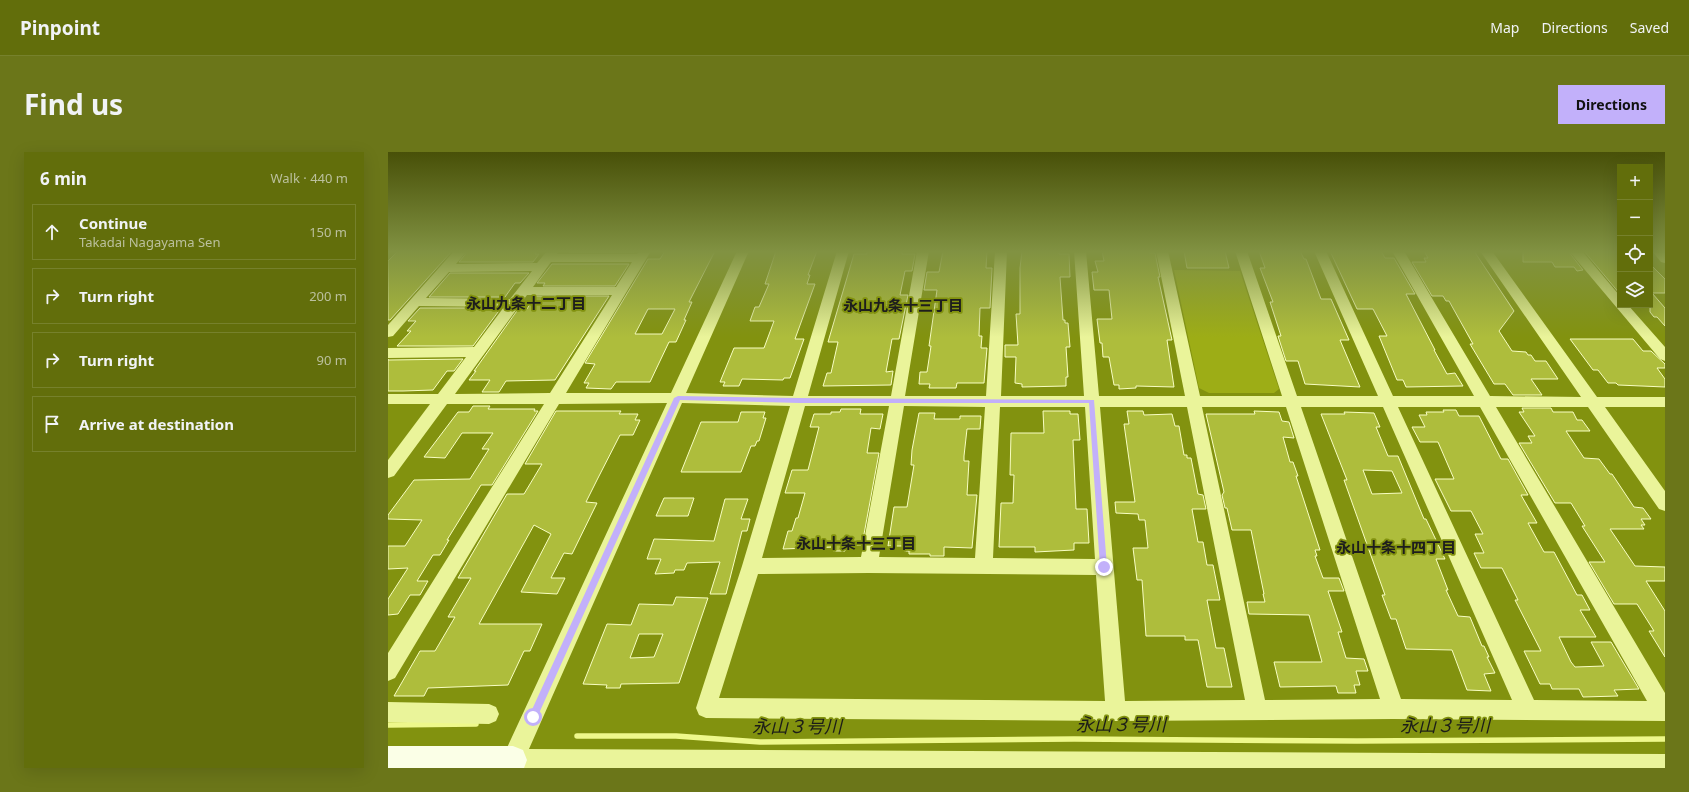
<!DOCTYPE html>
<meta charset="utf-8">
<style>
:root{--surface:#626e0b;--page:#6b7619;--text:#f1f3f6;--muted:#bbc09d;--line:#76812c;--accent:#c2b0fa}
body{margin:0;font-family:"Noto Sans","Noto Sans JP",sans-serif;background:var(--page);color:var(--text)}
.controls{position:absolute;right:12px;top:12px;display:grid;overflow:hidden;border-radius:0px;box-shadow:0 4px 16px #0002}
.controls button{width:36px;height:36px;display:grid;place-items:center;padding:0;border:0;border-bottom:1px solid var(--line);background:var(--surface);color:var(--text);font:20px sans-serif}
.stop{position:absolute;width:12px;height:12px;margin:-9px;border:3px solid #c2b0fa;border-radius:50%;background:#fff}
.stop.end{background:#c2b0fa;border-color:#fff;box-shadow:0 1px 4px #0008}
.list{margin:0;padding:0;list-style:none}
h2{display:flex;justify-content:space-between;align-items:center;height:52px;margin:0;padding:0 16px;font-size:17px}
h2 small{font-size:13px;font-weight:400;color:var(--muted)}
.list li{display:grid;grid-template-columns:26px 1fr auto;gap:12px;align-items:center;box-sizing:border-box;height:56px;margin:0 8px 8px;padding:0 8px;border:1px solid var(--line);border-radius:0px}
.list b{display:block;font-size:15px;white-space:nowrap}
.list p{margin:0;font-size:13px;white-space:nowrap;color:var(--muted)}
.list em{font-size:13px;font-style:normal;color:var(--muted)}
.icon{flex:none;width:22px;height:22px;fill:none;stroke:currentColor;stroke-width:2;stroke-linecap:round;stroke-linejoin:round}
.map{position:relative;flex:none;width:1277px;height:616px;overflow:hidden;border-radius:0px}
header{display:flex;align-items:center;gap:24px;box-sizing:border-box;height:56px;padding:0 20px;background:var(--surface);border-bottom:1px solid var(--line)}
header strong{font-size:19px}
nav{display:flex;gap:22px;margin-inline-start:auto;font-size:14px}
.intro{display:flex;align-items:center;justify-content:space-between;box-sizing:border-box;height:96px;padding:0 24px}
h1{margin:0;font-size:28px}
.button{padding:10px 18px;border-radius:0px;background:var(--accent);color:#111;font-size:14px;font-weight:700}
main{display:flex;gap:24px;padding:0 24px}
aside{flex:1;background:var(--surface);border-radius:0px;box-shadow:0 4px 16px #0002}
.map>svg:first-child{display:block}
.green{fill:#9dad16}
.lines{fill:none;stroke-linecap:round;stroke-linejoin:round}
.stream{stroke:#eef88b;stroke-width:5.5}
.building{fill:#aebd3c;stroke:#f8fec2;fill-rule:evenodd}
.minor{fill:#eaf49a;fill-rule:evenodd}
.major{fill:#fbffe7;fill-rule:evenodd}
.route{fill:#c2b0fa}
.labels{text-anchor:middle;stroke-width:3.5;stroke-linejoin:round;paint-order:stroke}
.neighbourhood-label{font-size:15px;font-weight:bold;fill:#1d1d1d;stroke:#82920f}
.near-water-label{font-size:18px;font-style:italic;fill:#1c1d18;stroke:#82920f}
</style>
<header>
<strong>Pinpoint</strong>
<nav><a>Map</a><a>Directions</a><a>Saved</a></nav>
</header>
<div class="intro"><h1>Find us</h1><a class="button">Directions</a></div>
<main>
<aside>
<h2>6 min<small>Walk · 440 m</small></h2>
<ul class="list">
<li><svg class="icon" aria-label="ahead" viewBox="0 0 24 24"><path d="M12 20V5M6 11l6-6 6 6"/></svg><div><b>Continue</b><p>Takadai Nagayama Sen</p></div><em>150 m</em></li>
<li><svg class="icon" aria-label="right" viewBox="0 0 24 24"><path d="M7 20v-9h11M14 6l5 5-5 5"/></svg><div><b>Turn right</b></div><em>200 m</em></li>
<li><svg class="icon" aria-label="right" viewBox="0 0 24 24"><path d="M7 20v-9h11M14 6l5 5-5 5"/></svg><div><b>Turn right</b></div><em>90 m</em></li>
<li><svg class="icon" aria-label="arrive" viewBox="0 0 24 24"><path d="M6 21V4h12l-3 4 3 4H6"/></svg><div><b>Arrive at destination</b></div></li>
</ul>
</aside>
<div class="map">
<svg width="1277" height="616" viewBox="0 0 1277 616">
<rect width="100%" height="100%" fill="#82920f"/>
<path class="green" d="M786 118 852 119 891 237 886 241H821L811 236Z"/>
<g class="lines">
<path class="stream" d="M0 573 88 572
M189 584H288L372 590 686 587 969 589 1277 587"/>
</g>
<path class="building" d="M10 99H64L2 168H0V109Z
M80 99H149L147 102H151L145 110H71Z
M182 99H247L246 100H181Z
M277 99H327L301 150H304L296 168H298L288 190H281L262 230H228L223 237 198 236 201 231H196L207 212 197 211 260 107H272ZM260 157H287L274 182H247Z
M388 99H429L420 123H422L419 132H427L407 187H416L402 226H396L395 228 354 227 351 234H335L337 230H332L346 196H376L386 169H362L367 155H371L381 132H377Z
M479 99H514V102H527L524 119H517L512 143H520L511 187H504L498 220 505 219 503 233 435 234 439 221H443L450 190H440L466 102H479Z
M555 99H599L598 116H604L602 156H592L591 184H594L593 196H599L596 231H569L568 236H541L542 232H531L532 220H539L543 194H541L549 138H536L539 120H551Z
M634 99H671V102H681L682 125H672L675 168H677V171H680L682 195H678L680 225H678V234L634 235V232L627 231 628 205H617V193H630L628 162H632V116Z
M714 99H760L761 101H767L772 125H770L784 188H779L786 235 748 234V236L731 237V233H726L721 205H715L714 191H712L709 167H724L721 138H706L704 120H710L707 109H716Z
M796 99H837L841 116H799Z
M871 99H912L916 107H918L933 147H943L961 188H952L972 235 917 232 910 209H898L890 184H893L882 150H885L872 116H877Z
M942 99H993L997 106H1006L1027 142H1018L1047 198H1046L1059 222 1067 221 1075 234 1018 235 1015 228H1009L991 184H999L985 157H969Z
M1036 99H1086L1126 159 1111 179 1124 199 1138 200 1140 203H1143L1147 209H1158L1170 227H1143L1154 243H1125L1117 232H1106L1082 192H1085L1061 149H1058L1055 144H1044L1024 110H1038L1036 106H1040Z
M1135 99H1180L1195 118 1189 119 1186 115H1167L1164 110H1135Z
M1196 99 1232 100V142Z
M164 112H241L227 134H155L157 131H149Z
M1262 112 1277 127V141H1264L1277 156V174L1269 165H1266L1262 160Z
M62 121H141L132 131H127L117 145H41Z
M147 144H221L167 228 118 229 111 240H94L102 228H81L88 219H86L131 156 139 157Z
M32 156H113L85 194H9L23 179H19L28 169H20Z
M1182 187H1245L1255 199H1263L1277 212V216H1269L1277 227V235L1230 233 1228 231H1220L1210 218H1205Z
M0 207V208L75 207 66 219H59L45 238 15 239H0Z
M85 254H102L100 257H147L146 259H150L104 333H93L59 388H61L52 403H45L29 429H40L32 443H22L10 462 0 463V447L20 416 0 417V394H17L34 368 0 367V363L26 328 82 327 101 297H94L105 281H74L57 306 36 305 70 260H81Z
M1134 256H1163L1165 260H1185L1189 268H1194L1202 279H1178L1196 306 1211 307 1222 322H1224L1246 355 1255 356 1263 367H1253L1257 373H1253L1256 377H1222L1247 414 1277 415V429H1258L1277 459V505L1261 479H1266L1249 452H1226L1201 410H1217L1194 374H1197L1183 351H1167L1131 291H1144L1140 284H1147L1131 260H1136Z
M453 257H473L472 262H495L492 277 483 276 479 301H491L474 393 458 394 457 399H445L446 395 395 397 400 379H404L408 366H410L417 341H397L404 318H420L431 275H422L426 262H443V260H452Z
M1055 258H1068L1071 264H1091L1113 307H1120L1140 343H1133L1149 371H1140L1156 400H1166L1189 443H1194L1202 458H1192L1208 485H1171L1183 510 1187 515 1216 514 1203 490H1223L1251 537 1226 538 1230 544 1195 545 1191 537H1164L1162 532H1152L1136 499H1153L1127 448H1130L1114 416H1093L1086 401H1096L1087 382H1095L1083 359H1063L1047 327H1066L1050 290H1032L1024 275H1037L1031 263H1039L1038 260H1056Z
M168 259H233L231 262H250L247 268H252L245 283H232L210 326 198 350 209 351 184 402 176 401 163 426H177L169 442 133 440 163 382 146 373 91 472H154L142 499H136L120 533 40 536 36 544H6L32 499H47L67 465H60L83 426H70L119 342H136L154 312H137Z
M655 259H682V262H690L692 288H685L688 357H699L701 391H686V398L647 400V395H611L613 351H625L626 323H622L623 281H656Z
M739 259H755L756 263 784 262 787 274H791L796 303H799V306H803L810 342 815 343 818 357H804L810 390H815L819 413H825L832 448H819L828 496H836L844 535H819L810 488H797V484H758L754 428H749L745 396H760L757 368H751L750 362 728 361 727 350H747L736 272H741Z
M866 259 891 260 894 269 901 270 906 286 895 285 902 310H905L910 324H908L932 398H927L929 404H927L935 426H951L956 439H940L954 480H950L958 506 976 507 980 519H968L972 533H966L968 541H950L948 534 892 535 886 510H934L921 463 861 462 859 450H877L875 442H876L863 378H844L839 356H837L834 343 836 340 818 262H867Z
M353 260H377L375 266H378L371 289H369L367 294H363L353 320H293L313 270H350Z
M956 260 986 261 992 275H988L1000 304H1010L1036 367H1038L1057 407H1048L1060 438H1058L1070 464 1082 465 1094 494H1096L1101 505H1099L1107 521 1096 522 1103 539 1079 538 1064 498 1018 497 1008 467H1003L994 443H997L956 328H959L933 262H957ZM975 318 1004 319 1014 341 984 342Z
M531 261H547L546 267H572V264H593L592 277H579L576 304V309H581L579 343H589L584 396 556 395V404H542V402H521V399H516L517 394H500L506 355H519L526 313H523L524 298Z
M276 346H306L300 364H268Z
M337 347H360L353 367H362L359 379H354L338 442H322L332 410 299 411 296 418H287L286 421 267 422 273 407H259L266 387 326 389Z
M288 445 320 446 291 531 233 532 232 536H218L219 533 195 532 219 472 243 473 251 452 285 453ZM251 482H275L266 505 242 506Z"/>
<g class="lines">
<path class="minor" d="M66 99H79L68 112 149 111 159 99H171L169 102H249L251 99H263L178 241H283L349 99H361L298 241 405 244 449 99H461L420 244H503L529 99H541L517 244H598L607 99H619L613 244H696L686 99H698L711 244H797L768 99H780L812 244H894L847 99H859L909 244H990L926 99H938L1005 244H1086L1004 99H1016L1102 244 1193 245 1092 99H1104L1209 245H1277V255H1217L1277 339V359L1271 357 1200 255H1108L1277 541V569L1006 567 728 569 318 566 311 563 308 556 354 414 402 254 294 251 141 597 1277 602V616H117L114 608 117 600 279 251 171 252 7 526 0 529V501L156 252H59L6 324 0 326V308L42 252H0V242H50L78 205 0 206V196L86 195 116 155 31 154 5 184 0 185V173ZM163 110H244L228 135H145ZM144 119 122 147 38 146 61 120ZM139 143H224L162 241 67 242ZM417 254H501L473 405 374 406ZM516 254 597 255 587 406 491 405ZM612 255H697L707 407 605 406ZM712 255H799L857 548 737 549ZM814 255H898L992 547 877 548ZM913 255H995L1124 548 1013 547ZM1010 255H1092L1259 549 1146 548ZM481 421 708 423 717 549 331 546 370 422Z
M1181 99H1194L1232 144V153H1240L1277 195V209L1272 207Z
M1264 99H1277V111L1273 110Z
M0 550 101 552 108 555 111 562 108 569 101 572 0 570Z"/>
<path class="major" d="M0 594H125L135 598 139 608 136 616H0Z"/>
</g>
<linearGradient id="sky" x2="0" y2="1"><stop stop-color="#485008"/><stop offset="0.54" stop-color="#819242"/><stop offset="1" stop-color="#819242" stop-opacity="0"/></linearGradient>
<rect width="1277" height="185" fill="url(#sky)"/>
<path class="route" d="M290 244 411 246 706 248 719 415 716 418 712 415 701 251H411L292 248 148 568 145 570 142 568 141 565 142 562 286 246Z"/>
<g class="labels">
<g class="neighbourhood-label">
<text x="138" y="157">永山九条十二丁目</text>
<text x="515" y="159">永山九条十三丁目</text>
<text x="468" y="397">永山十条十三丁目</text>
<text x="1008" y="401">永山十条十四丁目</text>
</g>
<g class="near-water-label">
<text x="733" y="579">永山３号川</text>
<text x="1057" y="580">永山３号川</text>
<text x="409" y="581">永山３号川</text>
</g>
</g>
</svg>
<div class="controls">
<button>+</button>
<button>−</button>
<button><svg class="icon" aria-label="locate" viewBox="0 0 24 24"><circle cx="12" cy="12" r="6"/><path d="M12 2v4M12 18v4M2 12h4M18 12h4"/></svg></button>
<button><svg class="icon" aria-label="layers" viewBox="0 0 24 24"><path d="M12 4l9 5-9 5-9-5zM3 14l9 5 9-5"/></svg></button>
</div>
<div class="stop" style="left:145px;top:565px"></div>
<div class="stop end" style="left:716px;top:415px"></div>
</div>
</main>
